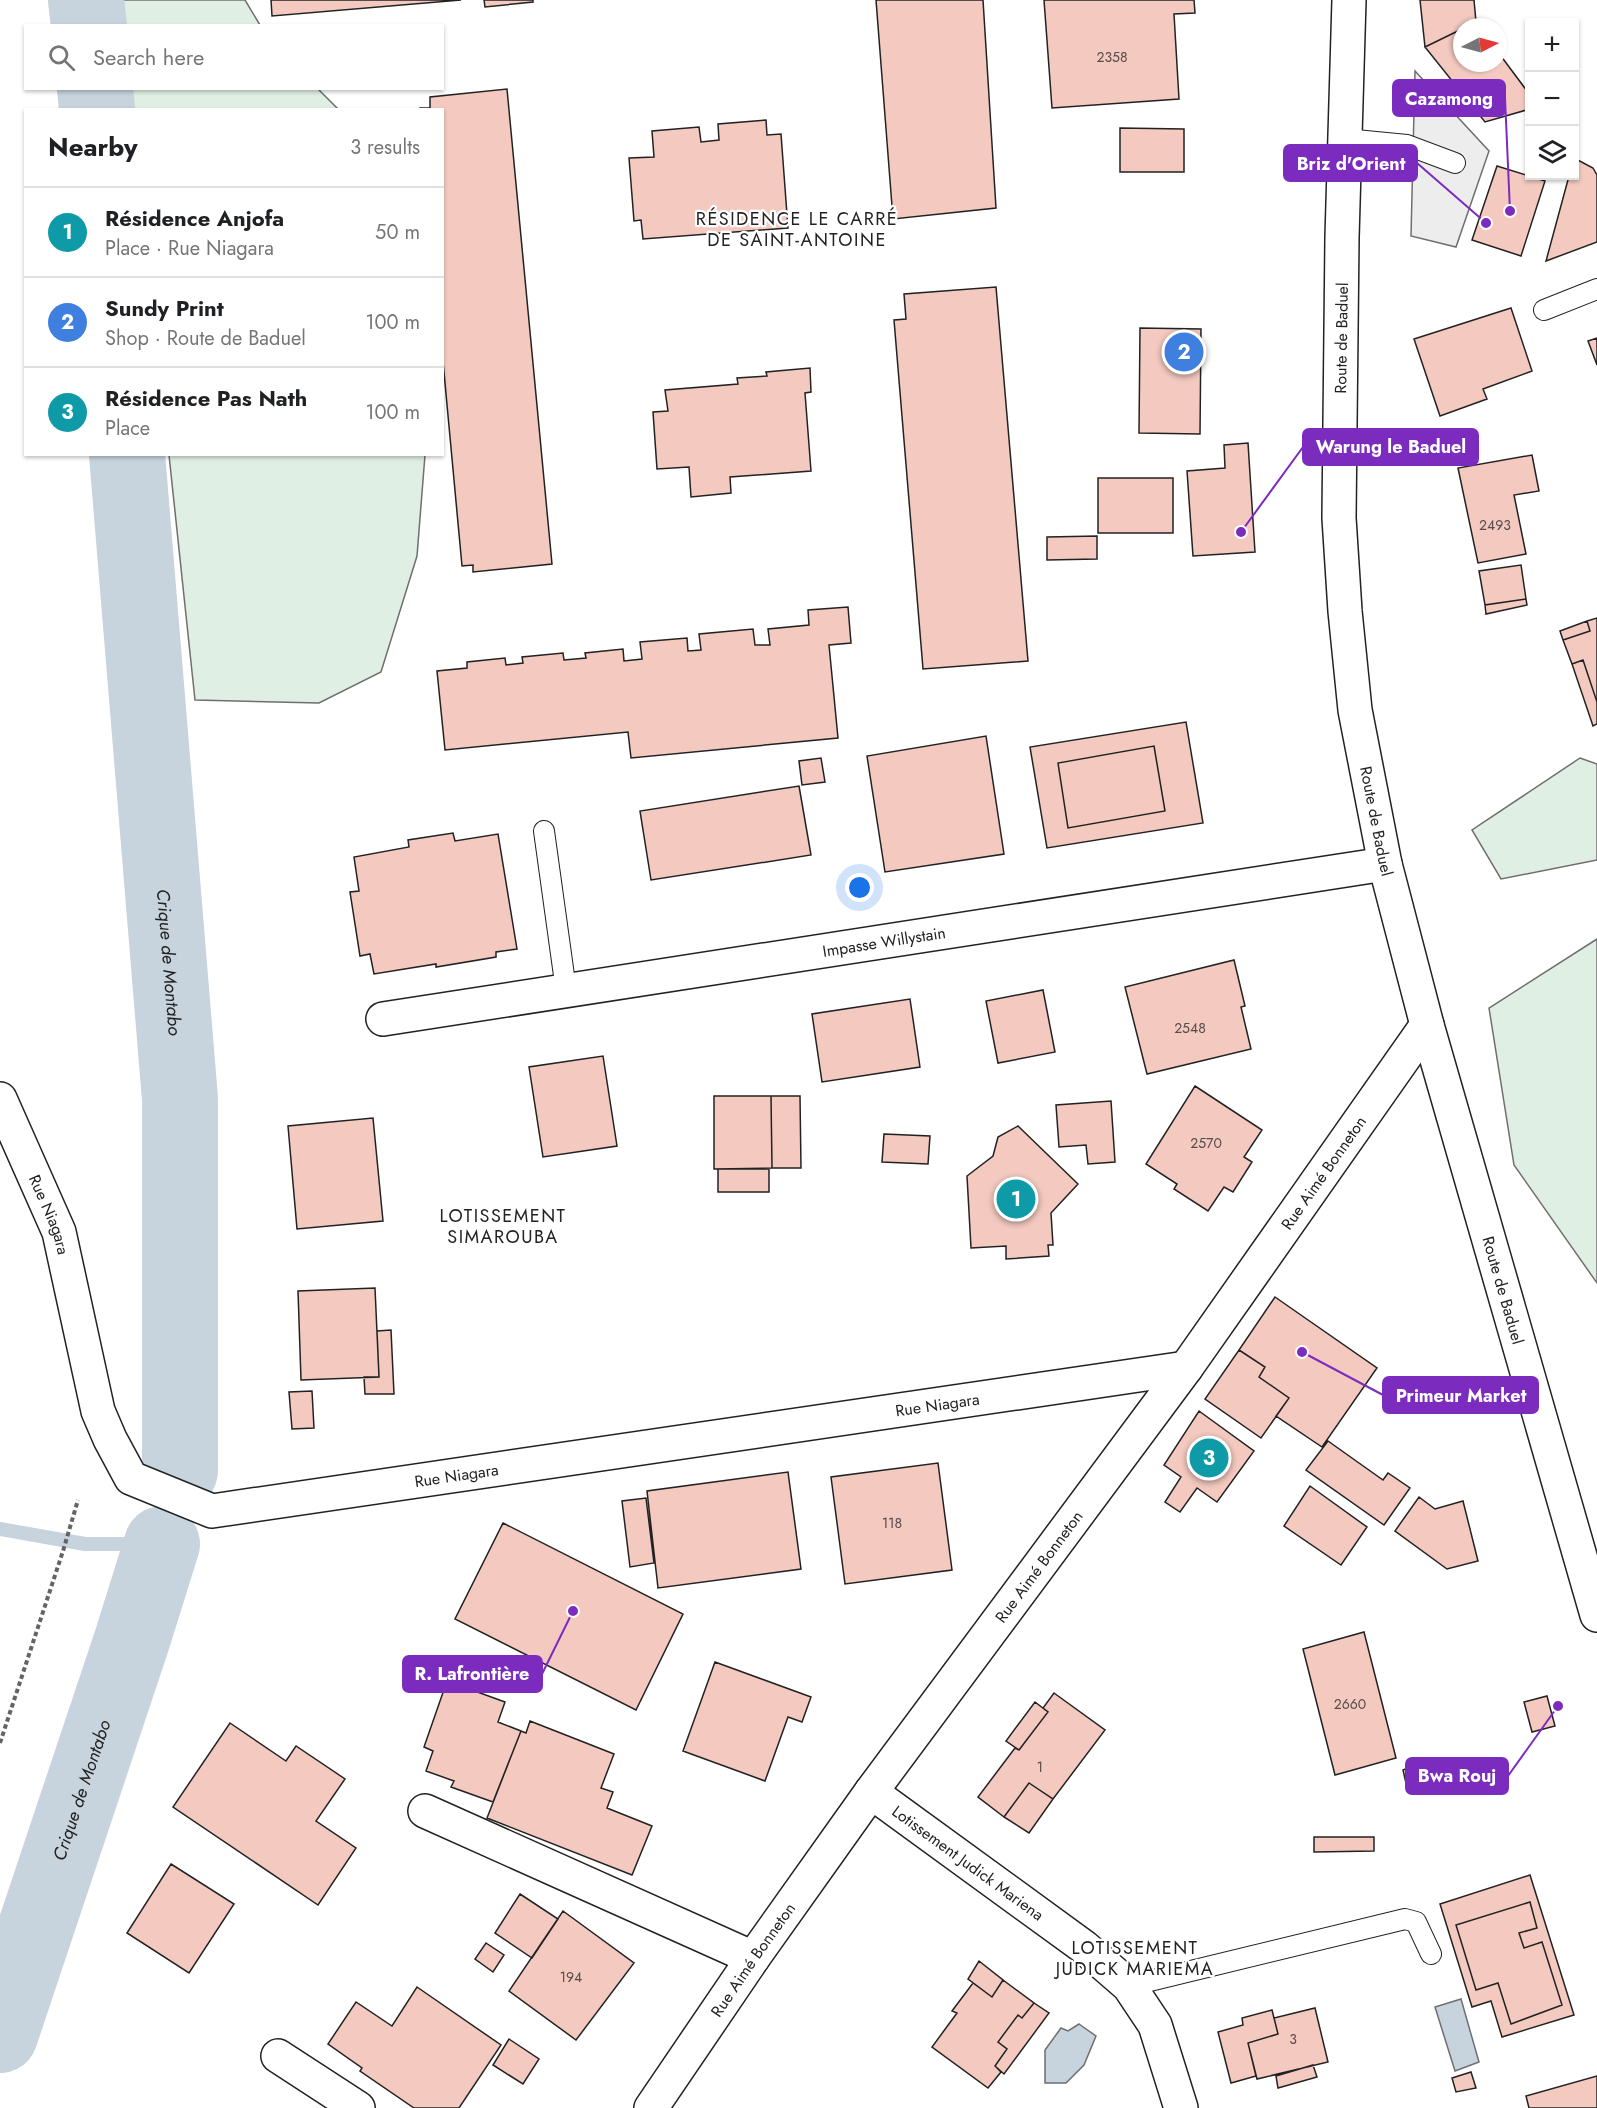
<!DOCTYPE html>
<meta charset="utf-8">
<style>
:root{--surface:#fff;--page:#f2f2f2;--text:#202124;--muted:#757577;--line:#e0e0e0;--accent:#c62828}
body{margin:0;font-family:Jost,sans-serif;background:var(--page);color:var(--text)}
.controls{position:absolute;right:18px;top:18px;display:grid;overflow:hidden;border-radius:0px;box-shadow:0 2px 4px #0004}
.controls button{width:54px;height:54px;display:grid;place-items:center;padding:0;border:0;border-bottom:2px solid var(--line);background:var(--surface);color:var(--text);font:30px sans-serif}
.compass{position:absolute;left:1453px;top:18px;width:54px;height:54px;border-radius:50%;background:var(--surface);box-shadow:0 2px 4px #0004;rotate:84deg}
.you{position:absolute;left:860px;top:888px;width:21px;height:21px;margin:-15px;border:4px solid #fff;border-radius:50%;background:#1a73e8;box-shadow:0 0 0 9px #1a73e833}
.badge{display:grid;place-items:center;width:39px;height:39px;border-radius:50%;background:var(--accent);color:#fff;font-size:20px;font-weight:700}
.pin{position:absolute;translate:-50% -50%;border:3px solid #fff;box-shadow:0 2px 6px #0006}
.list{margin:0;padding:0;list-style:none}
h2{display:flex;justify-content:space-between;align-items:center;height:78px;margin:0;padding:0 24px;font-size:26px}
h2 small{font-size:20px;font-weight:400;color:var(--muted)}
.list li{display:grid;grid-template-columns:39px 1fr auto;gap:18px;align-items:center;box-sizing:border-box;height:90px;padding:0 24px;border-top:2px solid var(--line)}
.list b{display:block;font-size:22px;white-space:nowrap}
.list p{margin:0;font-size:20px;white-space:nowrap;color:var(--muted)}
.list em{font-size:20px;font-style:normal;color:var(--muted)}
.icon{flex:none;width:33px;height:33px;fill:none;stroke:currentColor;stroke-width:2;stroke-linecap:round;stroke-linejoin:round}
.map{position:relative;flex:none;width:1597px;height:2108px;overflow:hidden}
.search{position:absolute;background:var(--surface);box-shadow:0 2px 4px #0004;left:24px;top:24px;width:420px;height:66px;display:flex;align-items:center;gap:15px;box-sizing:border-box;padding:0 21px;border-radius:0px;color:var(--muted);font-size:22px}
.panel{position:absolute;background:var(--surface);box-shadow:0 2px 4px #0004;left:24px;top:108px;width:420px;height:348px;border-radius:0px}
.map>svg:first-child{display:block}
.green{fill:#e0efe3;stroke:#6f6f6f;stroke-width:1.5}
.parking{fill:#ededed;stroke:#6f6f6f;stroke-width:1.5}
.water{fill:#c7d3dd;stroke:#6f6f6f;stroke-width:1.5}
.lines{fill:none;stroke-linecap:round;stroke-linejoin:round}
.stream{stroke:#c7d3dd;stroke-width:14}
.river{stroke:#c7d3dd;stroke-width:76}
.building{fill:#f3c9c0;stroke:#222;stroke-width:1.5;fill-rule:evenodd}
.service-casing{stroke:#222;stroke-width:22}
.minor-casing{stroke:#222;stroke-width:36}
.secondary-casing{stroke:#222;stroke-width:36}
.path{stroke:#646464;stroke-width:4;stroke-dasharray:4.5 3;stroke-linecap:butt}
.service{stroke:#fff;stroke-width:20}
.minor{stroke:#fff;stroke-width:33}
.secondary{stroke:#fff;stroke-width:33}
.labels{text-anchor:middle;stroke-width:4.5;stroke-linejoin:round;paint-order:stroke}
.number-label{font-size:14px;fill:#564c4a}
.street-label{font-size:16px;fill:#222;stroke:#fff}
.neighbourhood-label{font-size:18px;letter-spacing:1.5px;fill:#222;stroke:#fff}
.water-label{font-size:18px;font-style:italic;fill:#222;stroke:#fff}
.leader{fill:none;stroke:#7b2cbf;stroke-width:2}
.callout-dot{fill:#7b2cbf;stroke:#fff;stroke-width:2}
.callout{fill:#7b2cbf;stroke:#7b2cbf;stroke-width:2}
.callout-label{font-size:18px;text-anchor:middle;font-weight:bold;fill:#fff}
</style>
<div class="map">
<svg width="1597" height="2108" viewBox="0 0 1597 2108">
<rect width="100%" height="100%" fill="#fff"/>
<path class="green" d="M121 0H245L260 25H124Z
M131 89H318L338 109H133Z
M169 455H425L417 556 381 672 319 703 195 700Z
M1580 758 1597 764V860L1501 879 1472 830Z
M1597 939V1283L1514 1165 1489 1008Z"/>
<path class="parking" d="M1415 71 1489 151 1456 247 1411 236Z"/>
<path class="water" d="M1461 1999 1479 2062 1455 2071 1435 2007Z
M1079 2024 1096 2036 1084 2065 1066 2083H1045V2050L1061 2028 1068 2031Z"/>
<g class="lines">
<path class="stream" d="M0 1529 85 1544H162"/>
<g class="river">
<path d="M86 0 89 26"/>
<path d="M95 88 97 110"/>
<path id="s1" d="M127 454 180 1099V1471"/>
<path id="s2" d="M0 2035 132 1640 162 1544"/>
</g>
</g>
<path class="building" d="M271 0H461L272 16Z
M484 0H533V2L485 7Z
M876 0H983L996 208 893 219Z
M1044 0H1194L1195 13 1174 14 1179 99 1052 108Z
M1420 0H1474L1476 22 1462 27V29L1425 47Z
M1476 22 1480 27H1466Z
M1462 29V63H1498V52L1530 95V109L1485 122 1425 47Z
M507 89 552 564 473 572V565L462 566 442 351V110H420V108H430V97Z
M766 120 767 135 781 134 788 228 643 239 641 220 634 221 629 158 654 157 652 131 699 127 701 142 719 140 718 124Z
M1120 128 1184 129V172H1120Z
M1574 158 1593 168 1597 175V242L1546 261 1569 176H1574Z
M1497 166 1545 181 1521 256 1472 240Z
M996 287 1028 661 923 669 894 320 906 319 904 294Z
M1511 308 1532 371 1483 389 1487 399 1440 416 1414 339Z
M1140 328 1201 329 1200 434 1139 433Z
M1597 338V365L1588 341Z
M810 368 811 392 805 393 811 471 730 477 731 493 691 497 689 467 657 469 653 412 668 411 665 390 738 384 737 378 767 376 766 372Z
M1248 443 1255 552 1193 556 1187 471 1225 468 1224 445Z
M1532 455 1539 491 1514 495 1526 554 1478 563 1458 468Z
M1098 478H1173V533H1098Z
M1097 536V559L1047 560V537Z
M1521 565 1526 599 1485 605 1479 571Z
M1526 599 1527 605 1486 614 1485 605Z
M848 607 851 643 829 645 838 738 631 758 628 732 445 750 437 671 467 668V662L505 658 506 665 523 663 522 657 563 653 564 660 586 658 585 653 623 649 624 661 642 659 640 642 687 638 688 651 701 650 699 634 753 629 755 645H770L768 629 809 625 808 610Z
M1597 618V702L1583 660 1572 664 1563 640 1590 631 1587 621Z
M1587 621 1590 631 1563 640 1560 631Z
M1583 660 1597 702V724L1593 726 1572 664Z
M1186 722 1203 823 1047 848 1030 747ZM1154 746 1165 811 1068 828 1058 763Z
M986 736 1004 854 885 872 867 756Z
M1154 746 1165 811 1068 828 1058 763Z
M821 758 825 782 802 785 799 761Z
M799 786 811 855 651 880 640 811Z
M453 833 455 841 498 834 517 949 496 952V957L436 967V964L374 974 370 954 360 956 350 892 359 891 354 857 409 847 408 840Z
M1234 960 1245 1006 1241 1007 1251 1049 1147 1074 1125 987Z
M1043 990 1055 1052 998 1063 986 1001Z
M910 999 920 1067 822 1082 812 1014Z
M603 1056 617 1146 543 1157 529 1067Z
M1195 1086 1262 1130 1244 1157 1252 1162 1233 1192 1224 1187 1208 1211 1174 1189 1177 1184 1146 1164Z
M714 1096H771L772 1168 714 1169Z
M771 1096H800L801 1168H772Z
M1111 1101 1115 1162 1088 1164 1086 1145 1059 1147 1056 1105Z
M373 1118 383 1221 297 1229 288 1126Z
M1018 1126 1078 1184 1051 1213 1053 1245H1048L1049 1256 1006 1259V1246L971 1248 967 1176 993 1156 998 1137Z
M884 1134 930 1136 928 1164 882 1162Z
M718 1169H769V1192H718Z
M375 1288 379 1377 301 1380 298 1291Z
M1275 1297 1377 1368 1322 1447 1276 1416 1289 1398 1259 1377 1265 1367 1239 1350Z
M391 1330 394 1394H365L364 1377H379L377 1331Z
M1239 1350 1265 1367 1259 1377 1289 1398 1261 1438 1205 1399Z
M312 1391 314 1428 292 1429 289 1392Z
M1199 1411 1254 1451 1217 1502 1197 1488 1180 1512 1165 1502 1181 1477 1164 1465Z
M1328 1441 1383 1480 1388 1473 1410 1488 1384 1525 1306 1470Z
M938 1463 952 1570 845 1584 831 1477Z
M788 1472 801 1569 658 1588 647 1491Z
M1310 1486 1367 1527 1341 1565 1284 1526Z
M1419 1497 1435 1509 1463 1501 1478 1561 1447 1569 1395 1531Z
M646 1498 654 1563 630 1567 622 1501Z
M503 1523 683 1614 636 1710 455 1619Z
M1364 1632 1396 1758 1335 1775 1303 1649Z
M715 1662 811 1697 802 1722 788 1717 765 1781 683 1751Z
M447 1681 505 1702 498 1722 521 1731 493 1802 451 1787 454 1781 426 1771 433 1751 424 1747Z
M1054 1693 1105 1730 1053 1799 1029 1783 1004 1817 978 1797 1015 1748 1019 1750 1048 1712 1043 1708Z
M1547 1696 1555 1726 1532 1732 1524 1702Z
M1035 1702 1048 1712 1019 1750 1006 1741Z
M530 1721 614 1754 601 1788 613 1792 607 1808 652 1826 632 1875 487 1818 521 1731 526 1733Z
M230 1723 286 1761 296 1746 345 1779 316 1821 356 1848 318 1905 173 1807Z
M1425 1761 1430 1786 1408 1792 1403 1770Z
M1029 1783 1053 1799 1029 1833 1004 1817Z
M1314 1837H1374V1851L1314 1852Z
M171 1864 234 1904 189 1973 127 1933Z
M1530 1875 1574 2015 1502 2037 1491 2001 1472 2007 1440 1904ZM1530 1902 1537 1928 1519 1933 1524 1948 1542 1942 1562 2005 1511 2024 1498 1983 1476 1990 1456 1925Z
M520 1894 558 1919 532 1958 495 1933Z
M1530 1902 1537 1928 1519 1933 1524 1948 1542 1942 1562 2005 1511 2024 1498 1983 1476 1990 1456 1925Z
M563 1911 634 1963 576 2040 509 1991Z
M486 1943 504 1955 493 1972 475 1959Z
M979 1961 1003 1980 992 1997 968 1979Z
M1003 1980 1034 2003 1022 2018 1018 2015 998 2042 1007 2049 995 2066 1001 2072 988 2088 932 2047 957 2013 952 2011 973 1983 992 1997Z
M417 1987 501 2045 459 2108H414L360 2071 362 2068 328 2044 356 2002 392 2026Z
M1034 2003 1049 2013 1004 2074 995 2066 1007 2049 998 2042 1018 2015 1022 2018Z
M1315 2008 1328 2062 1257 2079 1248 2043 1278 2034 1274 2018Z
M1272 2010 1278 2034 1248 2043 1256 2076 1231 2083 1218 2032 1243 2025 1242 2018Z
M509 2039 539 2059 523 2084 493 2065Z
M1313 2065 1317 2077 1278 2088 1276 2076Z
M1471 2072 1476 2088 1456 2092 1452 2078Z
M1597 2076V2108H1529L1526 2096Z"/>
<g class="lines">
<defs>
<path id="service" d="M1345 139 1407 145 1455 163
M1544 310 1597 289
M544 831 566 990
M1129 1986 1405 1919 1416 1922 1431 1954"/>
<g id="minor">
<path id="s3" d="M383 1019 1385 864"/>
<path id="s4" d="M0 1099 59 1232 98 1411 110 1439 131 1478 212 1511 1186 1368"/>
<path id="s5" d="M871 1792 1084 1947 1129 1986 1155 2025 1181 2108"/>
<path d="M425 1811 753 1958"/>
<path d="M278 2056 358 2108"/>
<path id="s6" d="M651 2108 753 1958 871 1792 1186 1368 1427 1025"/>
</g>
<g id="secondary">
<path id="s7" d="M1349 0 1342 237 1339 518 1345 611 1355 710 1385 864 1427 1025 1597 1615"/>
</g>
</defs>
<use href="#service" class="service-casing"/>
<use href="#minor" class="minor-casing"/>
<use href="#secondary" class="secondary-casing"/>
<path class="path" d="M0 1743 63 1551 78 1500"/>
<use href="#service" class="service"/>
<use href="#minor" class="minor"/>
<use href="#secondary" class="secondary"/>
</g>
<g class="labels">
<g class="number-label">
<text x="1112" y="62">2358</text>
<text x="1495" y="530">2493</text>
<text x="1190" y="1033">2548</text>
<text x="1206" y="1148">2570</text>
<text x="892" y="1528">118</text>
<text x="1350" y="1709">2660</text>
<text x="1040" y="1772">1</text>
<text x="571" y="1982">194</text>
<text x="1293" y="2044">3</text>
</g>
<g class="street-label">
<text transform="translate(1341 338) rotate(-89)" y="6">Route de Baduel</text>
<text dy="6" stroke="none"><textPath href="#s7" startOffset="824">Route de Baduel</textPath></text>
<text dy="6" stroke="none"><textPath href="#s3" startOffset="507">Impasse Willystain</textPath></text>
<text dy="6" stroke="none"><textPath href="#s6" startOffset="1152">Rue Aimé Bonneton</textPath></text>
<text dy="6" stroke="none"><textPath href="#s4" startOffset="126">Rue Niagara</textPath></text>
<text dy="6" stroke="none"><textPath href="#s7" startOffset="1310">Route de Baduel</textPath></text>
<text dy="6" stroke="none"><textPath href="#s4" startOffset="1224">Rue Niagara</textPath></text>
<text dy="6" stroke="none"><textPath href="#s4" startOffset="738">Rue Niagara</textPath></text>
<text dy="6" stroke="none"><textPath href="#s6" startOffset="666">Rue Aimé Bonneton</textPath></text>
<text dy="6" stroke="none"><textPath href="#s5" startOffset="120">Lotissement Judick Mariena</textPath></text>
<text dy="6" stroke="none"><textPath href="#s6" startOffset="180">Rue Aimé Bonneton</textPath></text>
</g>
<g class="neighbourhood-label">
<text x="797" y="225">RÉSIDENCE LE CARRÉ<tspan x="797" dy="21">DE SAINT-ANTOINE</tspan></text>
<text x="503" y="1222">LOTISSEMENT<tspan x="503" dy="21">SIMAROUBA</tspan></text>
<text x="1135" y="1954">LOTISSEMENT<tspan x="1135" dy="21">JUDICK MARIEMA</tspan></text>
</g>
<g class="water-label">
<text dy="6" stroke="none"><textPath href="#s1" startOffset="510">Crique de Montabo</textPath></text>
<text dy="6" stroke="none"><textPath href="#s2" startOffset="258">Crique de Montabo</textPath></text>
</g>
</g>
<path class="leader" d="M1510 211L1505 98M1486 223L1417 163M1241 532L1303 447M1302 1352L1383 1395M573 1611L542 1674M1558 1706L1508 1776"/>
<g class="callout-dot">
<circle cx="1510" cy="211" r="6"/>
<circle cx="1486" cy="223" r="6"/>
<circle cx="1241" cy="532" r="6"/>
<circle cx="1302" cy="1352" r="6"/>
<circle cx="573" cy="1611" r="6"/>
<circle cx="1558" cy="1706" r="6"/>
</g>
<g class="callout">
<rect x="1393" y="80" width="112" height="36" rx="6"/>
<rect x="1284" y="145" width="133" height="36" rx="6"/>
<rect x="1303" y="429" width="175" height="36" rx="6"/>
<rect x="1383" y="1377" width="155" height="36" rx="6"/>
<rect x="403" y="1656" width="139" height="36" rx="6"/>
<rect x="1406" y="1758" width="102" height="36" rx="6"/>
</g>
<g class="callout-label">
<text x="1449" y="105">Cazamong</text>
<text x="1351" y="170">Briz d'Orient</text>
<text x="1391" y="453">Warung le Baduel</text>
<text x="1461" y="1402">Primeur Market</text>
<text x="472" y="1680">R. Lafrontière</text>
<text x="1457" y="1782">Bwa Rouj</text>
</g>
</svg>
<div class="controls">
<button>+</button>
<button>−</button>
<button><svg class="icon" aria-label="layers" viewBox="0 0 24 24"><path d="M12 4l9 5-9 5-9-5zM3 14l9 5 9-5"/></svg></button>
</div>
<svg class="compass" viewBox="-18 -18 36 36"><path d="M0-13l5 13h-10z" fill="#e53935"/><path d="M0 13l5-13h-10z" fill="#757577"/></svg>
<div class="you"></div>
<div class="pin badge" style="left:1016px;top:1199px;background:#0f9aa8">1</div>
<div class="pin badge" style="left:1184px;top:352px;background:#3f7fe0">2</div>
<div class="pin badge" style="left:1209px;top:1458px;background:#0f9aa8">3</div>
<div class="search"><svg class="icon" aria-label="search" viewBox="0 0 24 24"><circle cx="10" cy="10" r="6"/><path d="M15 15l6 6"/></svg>Search here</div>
<section class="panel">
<h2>Nearby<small>3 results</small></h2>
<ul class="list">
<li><span class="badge" style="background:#0f9aa8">1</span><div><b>Résidence Anjofa</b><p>Place · Rue Niagara</p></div><em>50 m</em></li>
<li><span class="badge" style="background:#3f7fe0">2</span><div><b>Sundy Print</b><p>Shop · Route de Baduel</p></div><em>100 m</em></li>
<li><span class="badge" style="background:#0f9aa8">3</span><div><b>Résidence Pas Nath</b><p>Place</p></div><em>100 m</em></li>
</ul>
</section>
</div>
